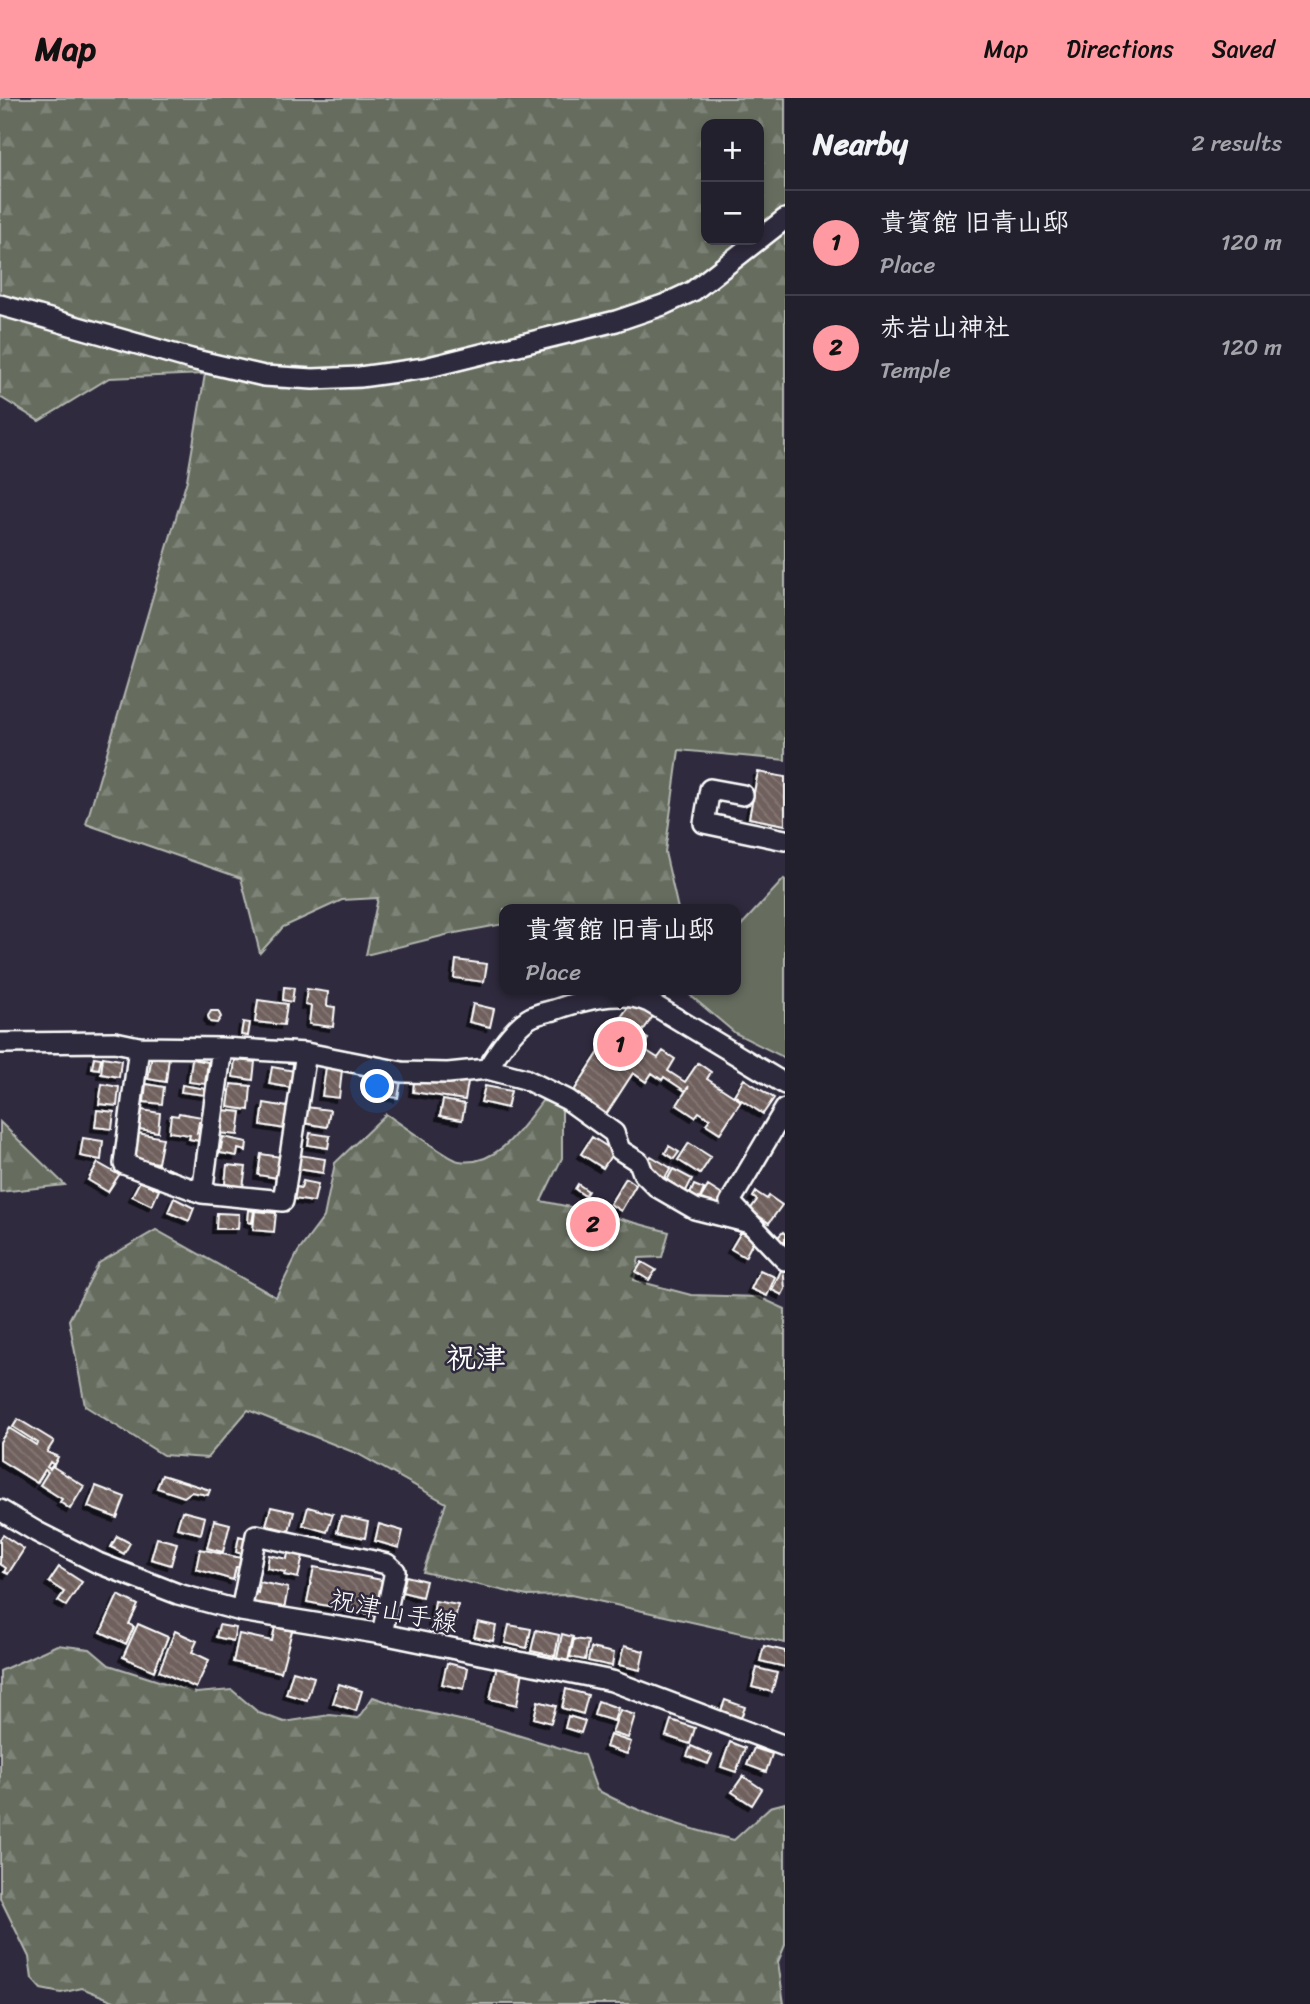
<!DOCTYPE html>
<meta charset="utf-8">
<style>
:root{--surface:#23202e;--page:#2f2d3a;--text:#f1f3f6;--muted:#a3a3aa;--line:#403e4a;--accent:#ff9aa2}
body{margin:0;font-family:Sriracha,"Klee One",sans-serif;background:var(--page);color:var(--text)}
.controls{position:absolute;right:21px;top:21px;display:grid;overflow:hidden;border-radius:14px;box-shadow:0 4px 10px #0003}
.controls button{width:63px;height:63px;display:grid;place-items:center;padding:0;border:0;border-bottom:2px solid var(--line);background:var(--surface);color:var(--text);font:35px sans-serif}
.you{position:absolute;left:378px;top:989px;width:24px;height:24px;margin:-18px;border:5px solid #fff;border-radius:50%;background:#1a73e8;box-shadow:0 0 0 10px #1a73e833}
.badge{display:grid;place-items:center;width:46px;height:46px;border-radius:50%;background:var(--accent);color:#111;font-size:23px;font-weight:700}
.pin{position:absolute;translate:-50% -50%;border:4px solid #fff;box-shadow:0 2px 7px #0006}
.popup{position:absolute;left:499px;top:806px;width:242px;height:91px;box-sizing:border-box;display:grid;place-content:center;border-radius:14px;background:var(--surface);filter:drop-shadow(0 2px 5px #0005);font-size:23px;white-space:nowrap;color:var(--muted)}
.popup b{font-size:26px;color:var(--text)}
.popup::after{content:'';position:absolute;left:50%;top:100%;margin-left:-14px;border:14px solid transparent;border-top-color:var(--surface)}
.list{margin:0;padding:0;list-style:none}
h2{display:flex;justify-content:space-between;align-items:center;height:91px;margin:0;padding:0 28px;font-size:30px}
h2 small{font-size:23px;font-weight:400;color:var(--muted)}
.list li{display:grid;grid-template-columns:46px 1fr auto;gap:21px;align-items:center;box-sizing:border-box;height:105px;padding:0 28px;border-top:2px solid var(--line)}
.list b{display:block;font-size:26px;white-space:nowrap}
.list p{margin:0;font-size:23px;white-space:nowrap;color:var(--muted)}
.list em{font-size:23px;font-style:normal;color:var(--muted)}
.map{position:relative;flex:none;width:785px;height:1906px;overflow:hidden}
header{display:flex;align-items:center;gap:42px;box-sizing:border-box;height:98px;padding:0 35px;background:var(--accent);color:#111}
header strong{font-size:33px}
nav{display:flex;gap:38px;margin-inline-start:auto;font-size:24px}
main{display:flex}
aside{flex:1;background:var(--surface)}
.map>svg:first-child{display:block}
.forest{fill:url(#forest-firs);stroke:#b2b6af;stroke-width:2;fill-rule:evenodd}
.pitch{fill:#666d5f;stroke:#b2b6af;stroke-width:2}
.building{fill:url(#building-back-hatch);stroke:#fff;stroke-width:2;filter:url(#shadow)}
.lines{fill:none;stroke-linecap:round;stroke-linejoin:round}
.minor-casing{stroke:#fff;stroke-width:24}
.minor{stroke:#2f2a3d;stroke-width:19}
.labels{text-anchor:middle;stroke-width:5;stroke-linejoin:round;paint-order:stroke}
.street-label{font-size:26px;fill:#fff;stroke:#2f2a3d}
.quarter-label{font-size:30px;font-weight:bold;fill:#fff;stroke:#2f2a3d}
</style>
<header>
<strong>Map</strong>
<nav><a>Map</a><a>Directions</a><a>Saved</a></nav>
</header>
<main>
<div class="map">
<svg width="785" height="1906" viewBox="0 0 785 1906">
<defs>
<pattern id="forest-firs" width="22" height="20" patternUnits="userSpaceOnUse" patternTransform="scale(1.75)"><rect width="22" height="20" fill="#666d5f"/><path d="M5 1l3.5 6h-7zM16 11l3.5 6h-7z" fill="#7d8377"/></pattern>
<pattern id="building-back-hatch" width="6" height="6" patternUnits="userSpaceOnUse" patternTransform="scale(1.75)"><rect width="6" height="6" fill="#6f605d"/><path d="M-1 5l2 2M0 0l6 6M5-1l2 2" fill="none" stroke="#857875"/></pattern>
<filter id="shadow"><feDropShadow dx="-4" dy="4" stdDeviation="0" flood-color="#0009"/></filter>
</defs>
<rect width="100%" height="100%" fill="#2f2a3d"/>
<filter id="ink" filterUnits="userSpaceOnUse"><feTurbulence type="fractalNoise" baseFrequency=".0143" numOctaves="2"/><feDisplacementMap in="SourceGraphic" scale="14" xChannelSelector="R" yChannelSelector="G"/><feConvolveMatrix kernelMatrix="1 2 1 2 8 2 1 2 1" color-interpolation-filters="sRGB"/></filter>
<g filter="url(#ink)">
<path class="forest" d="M0 0H785V662L679 652 665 754 678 811H504V826L450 836 366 857 378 800 342 802 283 829 260 855 241 780 86 726 187 382 205 276 109 280 39 323 0 299ZM706 26H759V142H706Z
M542 1003 562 1004V1060L541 1103 595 1114 669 1134 662 1159 639 1160 634 1182 691 1197 759 1199 785 1211V1545L571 1497 527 1498 423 1474 446 1405 358 1356 248 1312 207 1360 163 1357 85 1308 69 1222 99 1165 156 1132 276 1199 298 1154 324 1119 335 1065 386 1016C398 1024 450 1062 459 1063 498 1069 522 1029 542 1003Z
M0 1024 65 1087 0 1094Z
M57 1547 90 1551 109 1567 196 1595 232 1592 259 1615 284 1624 330 1617 358 1620 373 1599 406 1610 487 1628 584 1657 597 1692C641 1716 685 1730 734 1742L770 1709 785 1705V1847L778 1864 784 1906H121L82 1890 61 1895 41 1891 32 1881 29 1859 0 1800V1573Z"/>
<path class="pitch" d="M784 781 785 782V960L735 935 684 892H736V833Z"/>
<path class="building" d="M758 674 785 679V727L749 720Z
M456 862 487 866 484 884 454 880Z
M284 889 294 890 292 904 283 902Z
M307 891 328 894 327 908 335 909 333 929 309 926 311 908 305 907Z
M258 902 287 906 284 927 255 924Z
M632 904 653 918 643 933 632 926 630 929 648 941 642 950 658 960 663 953 675 961 668 973 685 984 698 965 711 974 707 981 741 1003 720 1035 706 1026 710 1021 699 1014 695 1019 677 1007 689 988 685 993 664 979 662 982 652 975 646 984 633 975 605 1018 572 996 601 951 625 967 628 962 602 945Z
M473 906 494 911 490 929 469 924Z
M211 913H218L221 919 217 925 210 924 208 918Z
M243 924 250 925 248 938 241 937Z
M152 957 169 959 166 984 148 981Z
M94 959 101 960 99 971 92 970Z
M103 959 121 962 119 979 101 976Z
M192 961 208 964 205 986 189 984Z
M235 962 255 964 253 982 233 979Z
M272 969 295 973 292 990 269 986Z
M326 969 342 971 339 1000 322 998Z
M415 976 468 984 465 1002 413 994Z
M377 980 401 983 398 1000 375 997Z
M744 981 774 1000 763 1016 734 997Z
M102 986 119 989 117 1008 99 1006Z
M146 986 164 989 162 1006 144 1004Z
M231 986 251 988 249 1012 228 1009Z
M182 987 206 991 205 997 181 994Z
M485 988 511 993 507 1010 481 1004Z
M443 1002 465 1006 462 1022 440 1018Z
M264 1005 288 1009 285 1031 261 1027Z
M306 1009 330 1012 327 1029 303 1025Z
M97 1012 114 1014 112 1031 95 1029Z
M142 1012 160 1015 158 1034 139 1031Z
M222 1012 241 1014 238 1037 219 1035Z
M179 1015 202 1019V1024H199L197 1035 200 1036 199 1043 189 1041 190 1037 169 1034 171 1017 178 1018Z
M138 1035 163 1040 158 1065 134 1061Z
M310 1035 330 1038 328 1050 308 1047Z
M223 1039 247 1044 246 1053 238 1051 237 1058 220 1055Z
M592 1039 614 1053 603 1070 581 1056Z
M83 1040 103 1043 101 1062 80 1058Z
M689 1045 711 1059 700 1076 678 1062Z
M669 1048 679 1054 674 1061 665 1055Z
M261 1056 281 1059 278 1080 258 1077Z
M299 1057 325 1061 323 1075 297 1071Z
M651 1058 671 1070 662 1084 643 1071Z
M98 1065 119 1077 108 1094 88 1082Z
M227 1067 246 1069 243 1089 225 1086Z
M673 1071 692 1081 683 1099 664 1088Z
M626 1080 636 1087 621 1113 610 1106Z
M140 1083 159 1092 152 1108 132 1098Z
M303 1083 318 1086 314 1104 294 1101 296 1089 301 1090Z
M578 1086 588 1093 585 1098 575 1091Z
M694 1087 704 1091 697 1107 687 1103Z
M708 1088 727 1100 718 1115 699 1103Z
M756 1094 767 1101 769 1098 782 1107 769 1125 750 1112 757 1102 753 1099Z
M174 1100 194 1110 189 1123 168 1114Z
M249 1112 254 1113 252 1125 248 1124Z
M255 1113 276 1115 274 1134 253 1132Z
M217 1115 239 1116 238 1131H216Z
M741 1134 754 1142 745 1159 731 1151Z
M783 1134 785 1136V1152L775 1142Z
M642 1164 656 1172 649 1182 636 1174Z
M783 1168 785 1191 782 1197 772 1192Z
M760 1172 775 1179 767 1198 751 1191Z
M18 1321 54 1343 47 1354 58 1359 54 1367 50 1364 47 1369 50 1371 52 1368 84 1388 70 1411 60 1404 62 1401 40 1387 48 1374 45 1372 37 1385 0 1362V1344L9 1330 36 1347 38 1345 13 1329Z
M162 1377 210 1392 208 1397 191 1394 184 1399 157 1390Z
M96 1388 125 1399 117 1420 88 1409Z
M271 1409 294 1414 289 1433 266 1427Z
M308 1409 333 1416 327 1434 303 1427Z
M182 1413 205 1419 201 1436 177 1430Z
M341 1418 368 1424 365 1440 337 1434Z
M214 1422 230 1426 223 1454 207 1450Z
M379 1426 403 1433 399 1450 375 1443Z
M3 1437 24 1451 8 1476 4 1474 6 1470 0 1466V1441Z
M117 1438 130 1445 124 1456 111 1449Z
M239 1438 246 1440 242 1456 236 1454Z
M157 1440 177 1445 171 1467 151 1461Z
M200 1451 241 1460 240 1469H236L233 1482 196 1471Z
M288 1455 303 1458 298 1480 284 1477 285 1474 267 1470 269 1457 287 1461Z
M59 1469 82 1484 66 1508 58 1503 64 1494 49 1484Z
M314 1469 382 1482 375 1517 307 1504Z
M406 1478 426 1483 422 1499 402 1494Z
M260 1484 288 1490 284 1512 250 1506 252 1493 258 1495Z
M118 1497 138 1507 129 1526 134 1529 126 1546 101 1534Z
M435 1503 458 1507 454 1528 432 1525Z
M478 1524 496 1528 493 1543 474 1539Z
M138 1526 168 1539 154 1573 123 1559Z
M219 1527 236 1530 233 1543 216 1539Z
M509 1527 531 1531 527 1550 505 1545Z
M275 1529 292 1533 281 1574 233 1564 239 1536 272 1543Z
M536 1532 559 1537 555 1558 531 1553Z
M175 1533 197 1543 192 1554 209 1562 196 1590 159 1573Z
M562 1536 573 1539 568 1563 557 1560Z
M574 1541 588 1543 585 1562 570 1559Z
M624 1548 644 1553 640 1572 619 1567Z
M764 1548 785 1553V1569L760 1563Z
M591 1550 614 1555 612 1568 588 1563Z
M447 1565 468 1570 464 1591 442 1586Z
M497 1567 523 1573 517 1607 490 1601Z
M757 1570 777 1575 772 1594 752 1589Z
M293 1573 314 1579 307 1602 286 1596Z
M339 1586 362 1593 356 1613 333 1605Z
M566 1591 588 1597 583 1616 562 1610Z
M725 1602 745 1609 741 1620 721 1613Z
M538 1603 556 1608 551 1625 534 1620Z
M598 1603 618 1610 614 1623 594 1617Z
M620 1612 635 1617 628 1640 612 1635Z
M568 1618 585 1623 581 1635 565 1630Z
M671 1622 695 1630 690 1646 666 1638Z
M610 1637 631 1644 627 1656 606 1649Z
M730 1644 745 1650 736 1674 721 1669Z
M691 1648 712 1657 708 1666 687 1658Z
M754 1650 772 1656 766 1674 747 1667Z
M743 1678 762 1691 752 1707 732 1694Z"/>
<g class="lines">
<defs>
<path id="minor" d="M0 207 191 261 264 278 313 281 360 279 425 270 616 223 663 207 693 193 785 121
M743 697 710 691 704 725 785 742
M0 945 115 944 139 949 222 950 306 955 402 974 448 975 487 971C498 954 511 933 528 921 535 916 546 914 554 912 583 902 619 891 649 904L785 986
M139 949 124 1066 202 1095 283 1103 306 955
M487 971 525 981 568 1002 614 1035 620 1052 639 1064 643 1075 657 1089 695 1111 750 1125
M785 1011 730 1104 785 1162
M202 1095 222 950
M0 1412 37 1434 98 1465 178 1496 241 1513 382 1536 612 1583 785 1648
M241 1513 256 1437 387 1466 395 1473 382 1536"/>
</defs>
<use href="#minor" class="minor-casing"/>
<use href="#minor" class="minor"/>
</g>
</g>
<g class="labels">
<g class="street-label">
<text transform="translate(394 1513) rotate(11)" y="9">祝津山手線</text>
</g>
<g class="quarter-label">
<text x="476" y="1270">祝津</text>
</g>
</g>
</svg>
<div class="controls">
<button>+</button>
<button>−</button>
</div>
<div class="you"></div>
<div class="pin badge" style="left:620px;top:946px">1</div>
<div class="popup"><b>貴賓館 旧青山邸</b>Place</div>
<div class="pin badge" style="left:593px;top:1126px">2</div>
</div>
<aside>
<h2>Nearby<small>2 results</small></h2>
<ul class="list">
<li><span class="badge">1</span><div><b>貴賓館 旧青山邸</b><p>Place</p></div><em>120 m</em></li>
<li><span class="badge">2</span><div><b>赤岩山神社</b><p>Temple</p></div><em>120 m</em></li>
</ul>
</aside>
</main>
